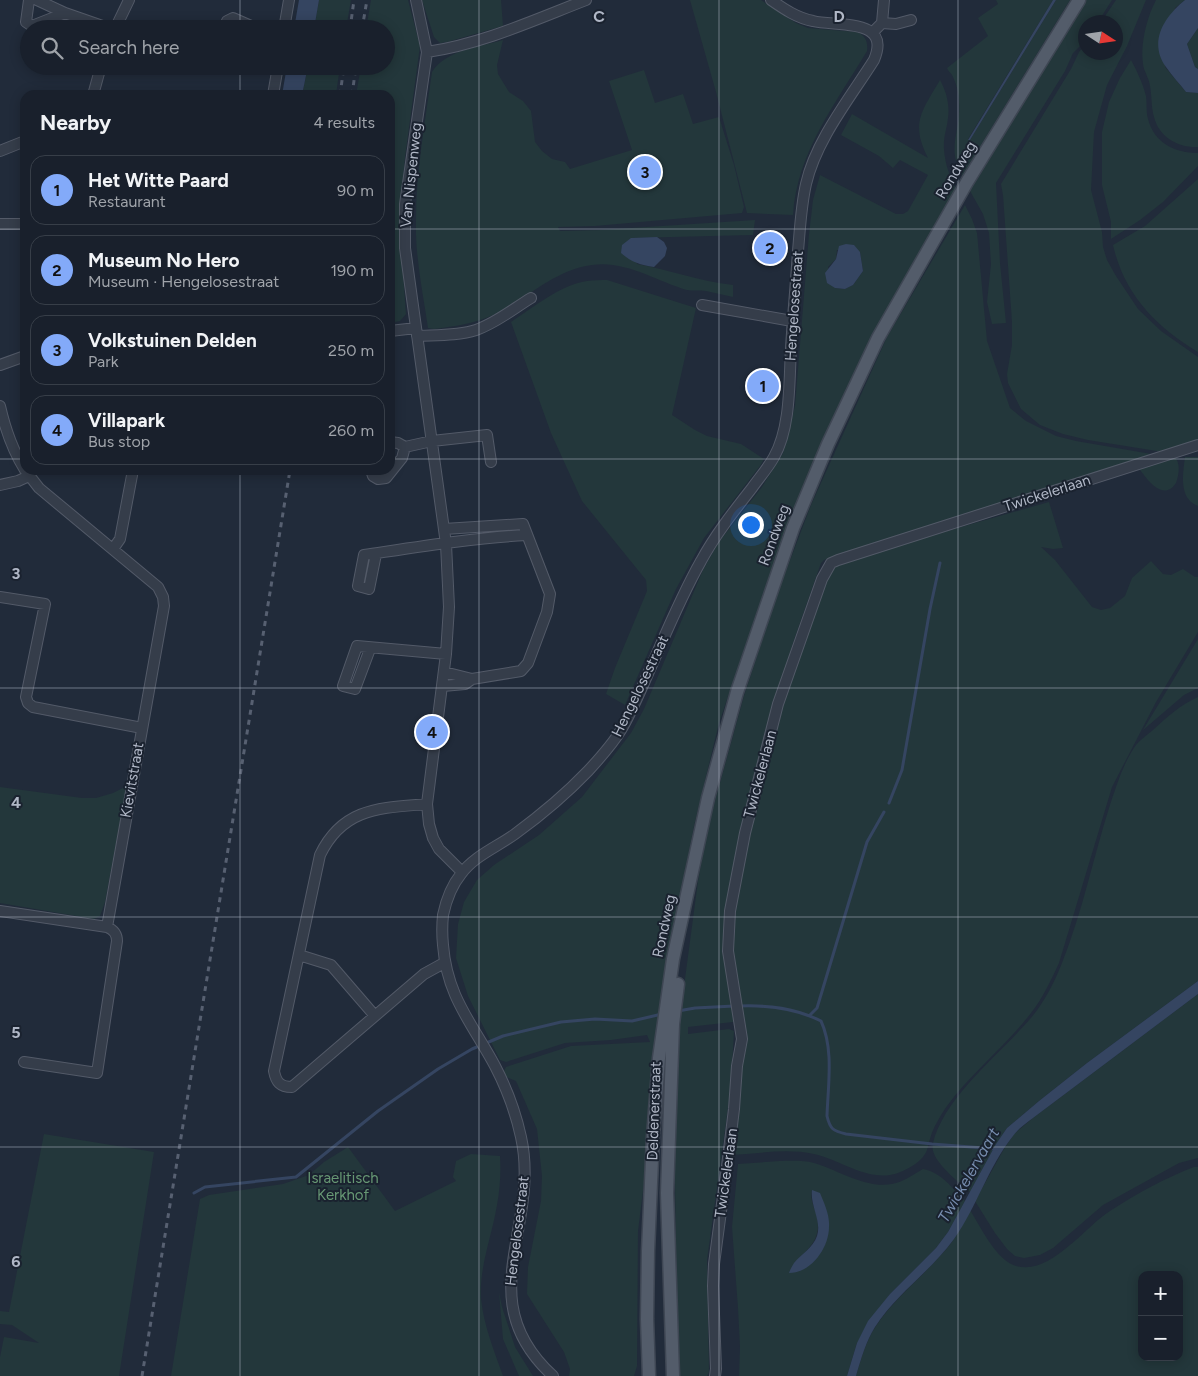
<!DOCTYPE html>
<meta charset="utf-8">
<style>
:root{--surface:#19202c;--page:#262d38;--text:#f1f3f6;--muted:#9fa3a9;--line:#373e48;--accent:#83aaf9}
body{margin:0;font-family:Figtree,sans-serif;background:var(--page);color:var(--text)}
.controls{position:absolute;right:15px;bottom:15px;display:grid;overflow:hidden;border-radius:10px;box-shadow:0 2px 12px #0003}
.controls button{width:45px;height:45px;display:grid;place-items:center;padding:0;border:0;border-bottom:1px solid var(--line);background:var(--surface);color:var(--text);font:25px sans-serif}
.compass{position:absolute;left:1078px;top:15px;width:45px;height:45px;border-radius:50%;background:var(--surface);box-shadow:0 2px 12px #0003;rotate:102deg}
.you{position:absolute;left:750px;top:524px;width:18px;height:18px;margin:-12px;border:4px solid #fff;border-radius:50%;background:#1a73e8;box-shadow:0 0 0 8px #1a73e833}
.badge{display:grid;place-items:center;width:32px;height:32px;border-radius:50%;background:var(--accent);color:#111;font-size:16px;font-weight:700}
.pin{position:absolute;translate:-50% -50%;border:2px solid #fff;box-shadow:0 1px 5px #0006}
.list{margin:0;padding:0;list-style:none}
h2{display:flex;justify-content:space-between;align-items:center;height:65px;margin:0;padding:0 20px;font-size:21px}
h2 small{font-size:16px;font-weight:400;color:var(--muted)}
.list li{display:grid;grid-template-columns:32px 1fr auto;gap:15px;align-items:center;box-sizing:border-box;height:70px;margin:0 10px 10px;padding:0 10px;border:1px solid var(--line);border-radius:15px}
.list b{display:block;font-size:19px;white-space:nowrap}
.list p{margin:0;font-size:16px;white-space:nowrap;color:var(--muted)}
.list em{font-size:16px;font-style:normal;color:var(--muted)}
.icon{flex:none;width:28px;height:28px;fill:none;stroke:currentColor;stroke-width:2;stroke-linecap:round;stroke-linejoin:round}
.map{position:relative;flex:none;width:1198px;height:1376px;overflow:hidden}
.search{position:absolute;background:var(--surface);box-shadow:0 2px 12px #0003;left:20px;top:20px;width:375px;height:55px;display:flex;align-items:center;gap:12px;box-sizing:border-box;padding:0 18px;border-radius:28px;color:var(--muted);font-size:19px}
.panel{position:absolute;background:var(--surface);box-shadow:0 2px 12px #0003;left:20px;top:90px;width:375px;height:385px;border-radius:15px}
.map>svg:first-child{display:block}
.green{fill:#23373b;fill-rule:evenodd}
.water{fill:#354561}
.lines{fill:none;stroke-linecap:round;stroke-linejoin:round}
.stream{stroke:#354561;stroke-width:3}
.minor-casing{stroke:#535a68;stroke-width:12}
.major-casing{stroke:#3e4653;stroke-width:15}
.minor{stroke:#353d4a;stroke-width:10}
.major{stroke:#535c6a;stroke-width:12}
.rail{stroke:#576071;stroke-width:3;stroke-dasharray:5 5;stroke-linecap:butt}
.grid{fill:none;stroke:#b0b7c6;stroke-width:1;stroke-opacity:0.55}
.labels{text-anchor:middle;stroke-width:4;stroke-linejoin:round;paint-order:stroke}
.street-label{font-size:15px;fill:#b0b7c6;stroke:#1a222f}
.park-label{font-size:15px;fill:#679874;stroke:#1a222f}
.water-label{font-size:16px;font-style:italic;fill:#778daf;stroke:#1a222f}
.grid-label{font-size:16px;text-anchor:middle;font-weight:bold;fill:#b0b7c6;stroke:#1a222f;stroke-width:4;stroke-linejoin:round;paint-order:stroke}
</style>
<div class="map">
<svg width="1198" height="1376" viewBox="0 0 1198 1376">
<rect width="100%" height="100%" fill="#212b3a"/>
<path class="green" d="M319 0H351L346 29H314Z
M371 0H408L420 46 405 157 399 220 406 314 400 321 390 323V95H356L361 66H386V29H366Z
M422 0H501L503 26 447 42 440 43 434 37Z
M690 0H761L796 23 808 28 857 32C866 36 868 42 867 51 836 103 797 152 793 215L747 213 716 92Z
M996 0H1053L968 139 970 140 1056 0H1070L962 176C946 146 961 133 959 103 959 94 957 85 953 77 951 72 949 73 947 68L988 36 978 18 998 4Z
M1086 0H1112L1098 22H1086L1085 41 1073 53 1065 71 996 183 1000 263 1006 323 992 324 987 302 991 264 989 233 983 214 970 191Z
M1116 0H1146L1127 46 1107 85 1094 132 1091 190 1102 232 1103 247 1107 260 1116 276 1138 309 1161 331 1198 357V441L1163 452 1088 440 1063 434 1040 425 1021 409 1008 383 1007 374 1012 345V322L1003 195 1001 184 1071 69 1079 52 1085 45 1086 52H1116V22H1101Z
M1156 0H1185L1175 8 1165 67 1186 92 1198 93V147C1178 148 1159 137 1154 117 1151 107 1152 96 1150 86 1149 78 1144 72 1143 64 1140 44 1147 17 1156 0Z
M1198 28V69L1195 67 1187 44Z
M503 40 497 65 498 74 509 92 523 101 531 111 535 142 542 151 552 159 565 162 570 169 632 150 609 81 644 70 655 103 683 94 693 124 719 117 734 165 744 207 742 213 595 226 558 227 560 231 600 230 755 220 753 235 631 238 637 264C670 270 699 281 733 285V297C724 295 715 293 706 291 700 290 693 291 687 290 656 281 625 260 592 265 554 270 527 299 493 315 474 324 455 326 434 329L428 328C423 293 415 257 416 221 416 172 425 122 432 72 446 50 479 47 503 40Z
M1131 60C1137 71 1143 84 1146 96 1147 103 1146 112 1148 119 1154 143 1175 153 1198 153V166L1163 202 1140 220 1111 239V222L1102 185V132L1109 102 1120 78Z
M308 66H340L336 95H302Z
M940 80C946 91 950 104 948 118 947 128 943 138 944 149 945 165 950 177 957 191L880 322 859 362 800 495 772 568 719 723 694 826 679 903 638 1231 637 1366 634 1376H569L570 1369 564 1352 527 1294 528 1267 541 1201 542 1176 537 1129 516 1081 506 1077 503 1073 506 1067 571 1046 650 1042 647 1035 611 1040 565 1043 506 1062 500 1060 468 996 456 958 458 924 464 902 477 880 494 865 539 835 582 797 631 733 644 709 703 570 718 543 762 487 783 453 795 406 809 234 813 200 820 175 896 214H903L908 211 928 175 900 160 893 168 879 156 841 135 852 114 928 158C910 123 922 111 940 80ZM837 250 860 252 863 271 853 285 845 289 835 288 828 267 836 259Z
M1198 179V352C1156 327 1124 294 1113 245L1145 226Z
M965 205 972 219 977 233 987 341 1010 408 1026 421 1056 436 1076 441 1157 455 824 560 821 563 794 640 772 710 738 843 730 884 727 918 736 1018 733 1022 688 1027V1034L729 1029 734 1031 731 1086 707 1260 709 1372 707 1376H678L674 1120 676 1037 681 1009 698 881 708 826 744 696 778 592 811 505 887 337Z
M607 280 696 308 672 415 695 430 707 436 741 444 764 459 760 466 704 538 676 589 625 705 606 694 615 668 647 591 646 580 582 501 551 433 511 322C534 307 560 285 587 281 594 280 601 280 607 280Z
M1174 456C1181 463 1179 474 1176 483 1163 503 1146 478 1138 467Z
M1185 457H1198V506C1178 499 1183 473 1185 457Z
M1049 502 1063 548 1053 549 1041 547 1055 560 1092 607 1101 610 1110 608 1125 596 1132 578 1151 561 1163 574 1171 575 1183 569 1195 577H1198V632L1156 702 1112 787 1059 963C1051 980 1043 998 1031 1013 1006 1046 972 1072 947 1106 940 1116 933 1128 930 1139 928 1144 928 1150 925 1154 919 1164 902 1173 890 1175 864 1179 838 1159 814 1154 787 1148 757 1154 730 1155L741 1069 732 952 734 898 768 751 823 581 838 562Z
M1198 639V688L1184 695 1143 730Z
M1198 697V981L1087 1063 1039 1101 1007 1128 996 1144 970 1192C959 1182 928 1159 933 1143 944 1097 1000 1054 1030 1019 1044 1003 1054 983 1062 963 1082 913 1093 859 1109 808 1116 787 1123 763 1136 745 1140 740 1147 735 1153 730 1167 717 1180 705 1198 697Z
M127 786 105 902 100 916 94 919 0 903V787L82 798H96L113 793Z
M1198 994V1158L1179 1163 1103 1205 1053 1248 1040 1255 1024 1258 1015 1256 1007 1249 995 1233 975 1201 1004 1149 1014 1134 1033 1118Z
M44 1134 154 1152 119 1376H0V1357L4 1337 39 1343 12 1325 0 1324V1311L9 1312Z
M348 1147 395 1211 456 1181 453 1177 456 1161 471 1154 500 1156C501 1172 500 1189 497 1205 492 1236 479 1267 481 1299 484 1326 494 1351 503 1376H171L200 1199 209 1195 283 1184 309 1175 324 1162Z
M780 1161C791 1161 803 1160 814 1163 838 1170 866 1189 892 1184 903 1182 913 1175 923 1169 941 1172 952 1188 965 1201L948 1232 936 1248 890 1294 857 1343 847 1376H739L740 1347 738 1308 732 1227 738 1164ZM812 1190 826 1243 794 1263C810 1247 823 1238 816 1213 813 1204 810 1199 812 1190Z
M1194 1167H1198V1376H856C861 1359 866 1341 876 1326 894 1299 920 1279 941 1255 954 1242 962 1226 970 1210 980 1226 994 1255 1011 1264 1047 1281 1084 1227 1110 1211 1136 1194 1165 1178 1194 1167ZM1142 1275H1179V1357H1142Z
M499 1292 502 1307 515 1347 533 1376H519L503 1339Z"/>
<path class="water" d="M299 0H319L314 29H294Z
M1053 0H1056L970 140H968Z
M1185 0H1198V28L1187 44 1195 67 1198 69V93L1186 92C1180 84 1172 76 1166 67 1148 42 1164 17 1185 0Z
M287 66H308L302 95H282Z
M657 237 664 242 667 248 665 256 654 267C640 265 631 262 621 253L622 245 631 238Z
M846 244 854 245 860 252 863 271 853 285 845 289 835 288 827 283 825 273 836 259 839 246Z
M1198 981V994L1033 1118C1026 1123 1018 1129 1013 1136 988 1167 977 1207 954 1239 931 1271 897 1293 875 1327 866 1341 861 1359 856 1376H847L857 1343 868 1321 890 1294 936 1248 948 1232 996 1144 1007 1128 1039 1101 1087 1063Z
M812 1190 820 1193C824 1203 830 1215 829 1227 829 1248 811 1273 789 1273 790 1270 792 1266 794 1263 801 1254 813 1248 817 1236 822 1221 810 1206 812 1190Z"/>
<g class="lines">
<path class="stream" d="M889 803 902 770 930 609 940 563
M740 1006C769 1005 795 1008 821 1021 834 1049 828 1085 827 1116 830 1129 833 1131 846 1134L932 1144 997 1149
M678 1011 695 1008 734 1006
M810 1015 817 1008 867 842 884 812
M194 1193 205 1187 296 1177 378 1111 438 1069 472 1049 503 1036 561 1022 595 1019 632 1021 662 1014"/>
<defs>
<path id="minor" d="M29 0 26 22 32 26 65 13
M37 0 65 13 111 29
M416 0 427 52 405 204V248L446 544 449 607 446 654 427 804 429 824 433 838 439 849 462 872
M882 23 896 24 911 20
M115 29 129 0
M224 29 227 21 233 18 258 29
M284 29 289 0
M872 33 882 23 884 0
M427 52C482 44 534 20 586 0
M93 95 101 66
M273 95 278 66
M0 151 25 141
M0 224H25
M702 305 792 321
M390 331 416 328
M417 336C436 335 458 336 476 330 496 323 513 309 531 298
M0 365 25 356
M0 406C5 428 13 451 25 470
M390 442 398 443 405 447 432 441 487 435 491 462
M25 470 39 488 158 587 163 597 164 606 107 927
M371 470 373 476 378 479 386 478 402 458 405 447
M0 485 18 481 29 476
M444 529 523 524 550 594 547 612 528 663 521 671 472 679 444 672
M113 549 120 539 133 470
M376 554 369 589 358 586 364 555C418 547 473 538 527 535
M0 597 45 604 26 697 28 703 33 707 142 728
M370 649 355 689 343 686 357 646 446 654
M443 686 465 684 472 679
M427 804C381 808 343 807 320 855L274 1071C276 1082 280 1087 292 1087L424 974 444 963
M0 911 107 927C114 930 117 934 117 941L97 1073 24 1062
M299 955 331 965 375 1016
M553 1376C469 1299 541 1228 521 1137 516 1114 506 1087 495 1066 472 1023 447 997 443 945 442 935 442 925 443 915 446 901 452 885 461 874 474 856 497 847 515 834 541 815 566 794 588 771 600 758 612 745 621 730 631 713 639 694 647 676 664 638 680 598 701 561 715 535 734 511 752 488 759 478 768 468 774 457 791 427 789 382 791 348 793 315 796 283 798 251 800 229 801 206 806 184 816 140 850 98 874 60 892 17 836 27 813 21 797 18 784 9 771 0
M715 1376 716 1369 713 1286 714 1264 727 1166 734 1109 737 1066 742 1039 728 951 730 911 745 833 778 704 822 579 831 563 838 560 1198 445"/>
<path id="major" d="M649 1376 647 1319 648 1251 653 1137 659 1058 673 959 708 798 737 692 793 528 828 444 878 338 967 182 1079 0
M673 1376 667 1193 673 1024 678 984"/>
</defs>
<use href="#minor" class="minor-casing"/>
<use href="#major" class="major-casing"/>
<use href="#minor" class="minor"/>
<use href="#major" class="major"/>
<path class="rail" d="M350 29 354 0
M362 29 367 0
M340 95 344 66
M352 95 356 66
M142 1376 290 470"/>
</g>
<path class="grid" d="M240 0V29M479 0V1376M719 0V1376M958 0V1376M240 66V95M0 229H25M390 229H1198M0 459H25M390 459H1198M240 470V1376M0 688H1198M0 917H1198M0 1147H1198"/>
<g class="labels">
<g class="street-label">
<text transform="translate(956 170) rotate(-59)" y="5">Rondweg</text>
<text transform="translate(411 175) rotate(-84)" y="5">Van Nispenweg</text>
<text transform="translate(794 306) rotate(-86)" y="5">Hengelosestraat</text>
<text transform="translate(1047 493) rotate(-18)" y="5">Twickelerlaan</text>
<text transform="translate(774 535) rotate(-70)" y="5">Rondweg</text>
<text transform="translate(640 686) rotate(-64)" y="5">Hengelosestraat</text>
<text transform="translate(760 774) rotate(-75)" y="5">Twickelerlaan</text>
<text transform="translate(132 780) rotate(-80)" y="5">Kievitstraat</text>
<text transform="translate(664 926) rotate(-78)" y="5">Rondweg</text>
<text transform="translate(654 1111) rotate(-88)" y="5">Deldenerstraat</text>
<text transform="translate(726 1173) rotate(-82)" y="5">Twickelerlaan</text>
<text transform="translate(517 1231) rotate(-83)" y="5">Hengelosestraat</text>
</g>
<g class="park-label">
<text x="343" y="1183">Israelitisch<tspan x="343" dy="17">Kerkhof</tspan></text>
</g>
<g class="water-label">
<text transform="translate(968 1175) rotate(-60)" y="6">Twickelervaart</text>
</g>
</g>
<g class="grid-label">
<text x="599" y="22">C</text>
<text x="839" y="22">D</text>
<text x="16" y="579">3</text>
<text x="16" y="808">4</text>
<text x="16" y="1038">5</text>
<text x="16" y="1267">6</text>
</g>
</svg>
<div class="controls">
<button>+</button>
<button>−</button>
</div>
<svg class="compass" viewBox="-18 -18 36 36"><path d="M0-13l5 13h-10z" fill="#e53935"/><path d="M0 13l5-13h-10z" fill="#9fa3a9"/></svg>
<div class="you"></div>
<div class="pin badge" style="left:763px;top:386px">1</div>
<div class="pin badge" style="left:770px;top:248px">2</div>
<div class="pin badge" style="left:645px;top:172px">3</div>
<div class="pin badge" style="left:432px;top:732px">4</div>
<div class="search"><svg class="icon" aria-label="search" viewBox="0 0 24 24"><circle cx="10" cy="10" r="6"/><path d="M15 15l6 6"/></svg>Search here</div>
<section class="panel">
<h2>Nearby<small>4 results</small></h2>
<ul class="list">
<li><span class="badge">1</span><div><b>Het Witte Paard</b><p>Restaurant</p></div><em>90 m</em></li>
<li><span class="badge">2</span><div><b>Museum No Hero</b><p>Museum · Hengelosestraat</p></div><em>190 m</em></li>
<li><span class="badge">3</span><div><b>Volkstuinen Delden</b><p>Park</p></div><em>250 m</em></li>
<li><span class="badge">4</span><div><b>Villapark</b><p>Bus stop</p></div><em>260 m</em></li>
</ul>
</section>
</div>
